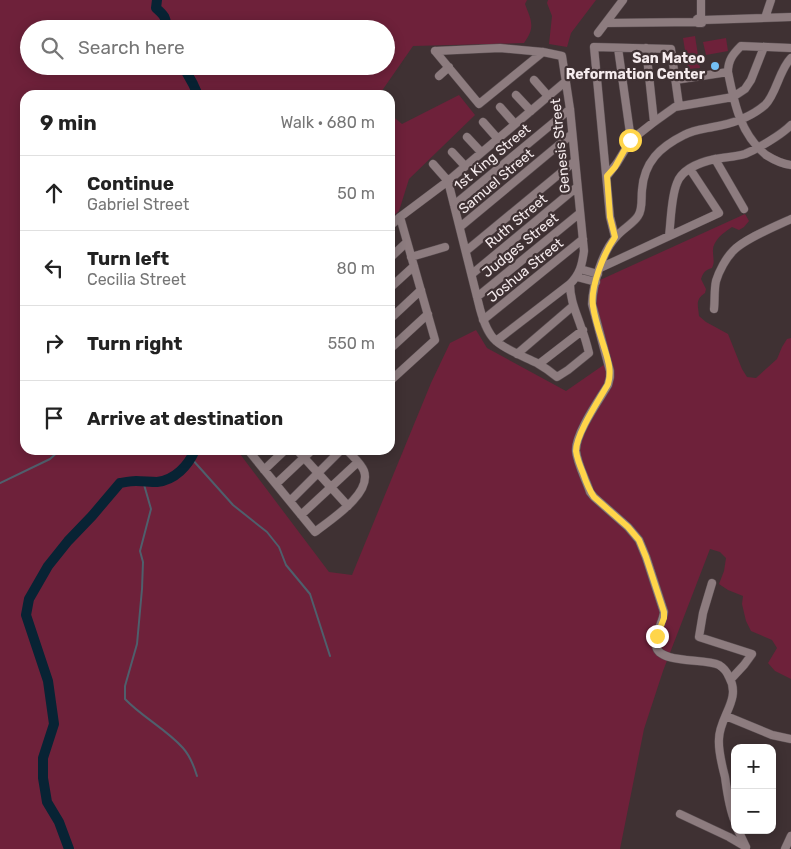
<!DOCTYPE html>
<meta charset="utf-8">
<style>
:root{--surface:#fff;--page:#f2f2f2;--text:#222;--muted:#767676;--line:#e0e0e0}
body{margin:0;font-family:Rubik,sans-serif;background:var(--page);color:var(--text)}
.controls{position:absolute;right:15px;bottom:15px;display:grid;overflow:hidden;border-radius:10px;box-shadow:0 2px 12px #0003}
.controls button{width:45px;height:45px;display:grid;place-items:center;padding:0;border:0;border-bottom:1px solid var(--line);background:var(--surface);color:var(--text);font:25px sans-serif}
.stop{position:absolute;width:15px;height:15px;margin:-11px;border:4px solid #ffd54a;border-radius:50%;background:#fff}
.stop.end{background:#ffd54a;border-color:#fff;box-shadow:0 1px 5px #0008}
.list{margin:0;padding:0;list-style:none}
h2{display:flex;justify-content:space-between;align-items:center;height:65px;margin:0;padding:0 20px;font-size:21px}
h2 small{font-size:16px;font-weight:400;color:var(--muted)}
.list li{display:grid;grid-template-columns:32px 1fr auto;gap:15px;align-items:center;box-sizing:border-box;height:75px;padding:0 20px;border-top:1px solid var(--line)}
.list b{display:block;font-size:19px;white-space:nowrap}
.list p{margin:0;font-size:16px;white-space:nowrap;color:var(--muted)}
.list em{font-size:16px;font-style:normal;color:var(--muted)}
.icon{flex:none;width:28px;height:28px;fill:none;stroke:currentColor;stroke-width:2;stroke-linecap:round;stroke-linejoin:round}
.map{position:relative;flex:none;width:791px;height:849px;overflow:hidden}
.search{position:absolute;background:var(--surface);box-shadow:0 2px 12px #0003;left:20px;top:20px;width:375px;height:55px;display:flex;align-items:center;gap:12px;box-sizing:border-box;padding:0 18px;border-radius:28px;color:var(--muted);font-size:19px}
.panel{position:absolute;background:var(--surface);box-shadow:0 2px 12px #0003;left:20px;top:90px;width:375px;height:365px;border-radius:15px}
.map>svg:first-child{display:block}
.green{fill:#6e213a;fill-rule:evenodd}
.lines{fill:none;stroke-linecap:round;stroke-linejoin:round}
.stream{stroke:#4f5f6c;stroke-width:2}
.river{stroke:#082334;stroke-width:10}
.minor-casing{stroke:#5b4f52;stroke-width:9}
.minor{stroke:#8d7c7f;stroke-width:8}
.route{stroke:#ffd54a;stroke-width:6}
.poi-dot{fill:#74c0f6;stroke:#3f3133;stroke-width:2}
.labels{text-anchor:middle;stroke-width:4.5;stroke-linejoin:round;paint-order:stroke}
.poi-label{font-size:14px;font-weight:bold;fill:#f5ebed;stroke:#3f3133;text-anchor:end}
.street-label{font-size:14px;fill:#f5ebed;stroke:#3f3133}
</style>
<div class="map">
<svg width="791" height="849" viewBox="0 0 791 849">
<rect width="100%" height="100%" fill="#3f3133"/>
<path class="green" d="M0 0H527L525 4C531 20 536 27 524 43L413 46 379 95H25V450H237L329 572 352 575 431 383 450 343 476 330 487 348 566 391 605 364 610 363 595 300 600 280 745 214 749 221 744 227 739 230 732 227C723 233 712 241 713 252 713 258 715 262 712 268 705 270 703 273 701 279L706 289 705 293C695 300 698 304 699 316L706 322 728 334 742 369 747 377 756 378 777 359 782 347 787 339 791 338V679L775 671 768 663 777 648 772 640 751 631 746 621 742 604 743 596 728 590 719 584 724 571 726 558 720 552 710 549 663 671 644 729 620 849H0ZM29 29H386V66H29Z
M548 0H596L571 33 567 47 549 44 552 16 547 3Z
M695 36 700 68 688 69 683 38Z
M726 38 728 51 706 55 703 42Z
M459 95 475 115 409 179 399 211 390 219V114L402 124Z"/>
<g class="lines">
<path class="stream" d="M191 458 233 505 267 532 279 547 286 565 310 594 330 656
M143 481 151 509 140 551 143 562 142 589 137 644 125 686V699C142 717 166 729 183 748 190 756 194 766 197 776
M0 483 50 459 60 450"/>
<path class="river" d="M157 0 156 8C164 15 167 18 166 29
M183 66 193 84 198 95
M69 849 59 822 47 802 43 778V758L54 724 48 681 26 615 29 599 48 566 68 541 92 516 120 483C126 482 131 481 136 481 143 481 150 482 157 482 175 480 188 466 195 450"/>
<defs>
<path id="minor" d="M701 17 697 19 698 23H702L703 20 701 17V0
M765 18 771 0
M703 20 791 17
M606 23 697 22
M598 33 623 0
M618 48 631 140
M646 48 654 122
M435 51 500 48 543 52 562 56 570 109 584 251C582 265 580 274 570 284L496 341
M435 51 479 104 543 52
M728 72C734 102 740 134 766 155 774 160 782 164 791 165
M439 76 449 67
M534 80 548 96
M675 80 728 72C728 60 733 54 741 46L791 48
M516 95 531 111
M500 107 515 124
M483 122 498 139
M467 137 481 152
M452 152 465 166
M715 159 744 209
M433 164 448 181 480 309C483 320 487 333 496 341 506 350 525 357 537 363 544 367 551 372 557 377L568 370 589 353C587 345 585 337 582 330 577 314 570 301 570 284
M607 176 617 163 631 140 654 122 675 107 733 97 745 89 751 80 764 47
M454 205 570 109
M390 226 400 217 448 181 565 82
M460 227 572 134
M669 236C671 221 671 197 677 183 682 169 701 162 715 159 725 157 736 157 745 154 759 148 781 135 791 125
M615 237 610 217 594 47 671 49 679 106
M466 251 575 161
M411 257 445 247
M390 258 407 242
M600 268 719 213 690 169
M580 269 598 274
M472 274 577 187
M577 277 596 282
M390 288 414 266
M477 297 580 213
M714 309C715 300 714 290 716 281 719 271 726 258 733 251 744 239 776 226 791 219
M390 319 421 290
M483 320 583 239
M390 349 428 314
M517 354 573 306
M539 364 583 330
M390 381 435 340 400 217
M248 450 315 532C330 520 372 494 364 471 361 463 352 456 347 450
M297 450 348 506
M264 470 285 450
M276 484 312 450
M290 501 341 450
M301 515 358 462
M712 583 703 613 699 637 752 654 744 665 731 679
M726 716 772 735 791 739
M680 814 729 837 746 847
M735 822C729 808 727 792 725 777 722 765 718 751 719 739 719 717 742 699 729 677 727 672 724 668 719 665 705 658 659 664 656 646 654 634 663 623 664 612L646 557 639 540 628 527 594 497 590 492C586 480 577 463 576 451 575 434 599 400 608 385L610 377V371L592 304C593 284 602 252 616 237 622 229 633 224 638 216 643 209 641 198 642 190 644 162 660 147 684 135 693 130 703 129 713 127 731 124 751 117 765 105 776 95 779 70 791 58
M738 830 746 847
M785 849 791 836"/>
</defs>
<use href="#minor" class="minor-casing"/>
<use href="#minor" class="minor"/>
</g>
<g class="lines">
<path class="route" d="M630 140 615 167 607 176 610 217 615 237C604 253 590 287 593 306 595 320 600 334 604 347 608 360 612 371 608 384 599 400 576 434 576 451 577 458 580 466 583 473 586 482 589 490 594 497L628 527 639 540 646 557 664 612V618L657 636"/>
</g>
<circle class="poi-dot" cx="715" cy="66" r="5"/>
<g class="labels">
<g class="poi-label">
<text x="705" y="63">San Mateo<tspan x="705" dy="16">Reformation Center</tspan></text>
</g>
<g class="street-label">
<text transform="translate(560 146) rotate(-96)" y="5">Genesis Street</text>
<text transform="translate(492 157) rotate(-40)" y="5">1st King Street</text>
<text transform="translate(496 181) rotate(-40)" y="5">Samuel Street</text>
<text transform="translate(516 221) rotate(-40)" y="5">Ruth Street</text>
<text transform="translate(520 245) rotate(-39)" y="5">Judges Street</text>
<text transform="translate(525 270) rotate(-39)" y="5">Joshua Street</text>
</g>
</g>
</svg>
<div class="controls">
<button>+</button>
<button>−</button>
</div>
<div class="stop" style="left:630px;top:140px"></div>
<div class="stop end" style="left:657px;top:636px"></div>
<div class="search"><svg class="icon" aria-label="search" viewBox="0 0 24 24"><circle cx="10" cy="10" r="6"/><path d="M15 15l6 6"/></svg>Search here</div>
<section class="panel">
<h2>9 min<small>Walk · 680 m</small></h2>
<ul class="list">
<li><svg class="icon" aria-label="ahead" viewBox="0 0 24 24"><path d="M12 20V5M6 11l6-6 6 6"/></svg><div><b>Continue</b><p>Gabriel Street</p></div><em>50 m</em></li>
<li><svg class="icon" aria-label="left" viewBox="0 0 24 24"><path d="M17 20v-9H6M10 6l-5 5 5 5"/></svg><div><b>Turn left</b><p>Cecilia Street</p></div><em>80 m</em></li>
<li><svg class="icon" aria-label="right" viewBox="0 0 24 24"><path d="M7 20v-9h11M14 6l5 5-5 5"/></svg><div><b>Turn right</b></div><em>550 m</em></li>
<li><svg class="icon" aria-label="arrive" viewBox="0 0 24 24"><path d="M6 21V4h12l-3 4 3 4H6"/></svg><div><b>Arrive at destination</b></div></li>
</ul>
</section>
</div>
